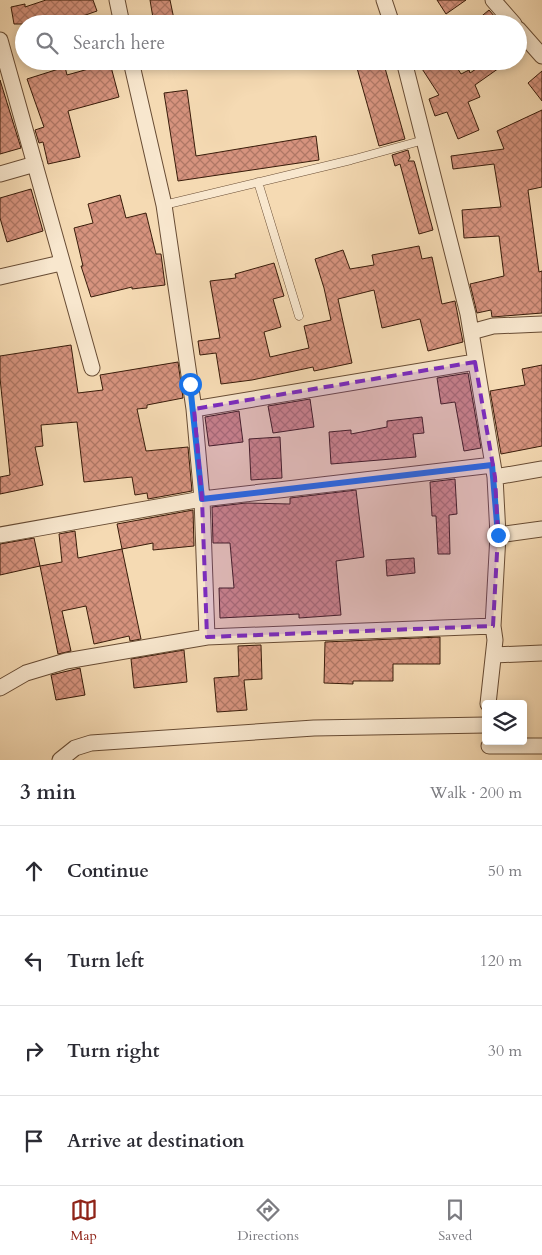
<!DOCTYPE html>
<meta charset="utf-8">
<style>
:root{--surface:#fff;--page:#f7f7f7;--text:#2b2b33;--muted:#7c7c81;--line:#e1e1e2;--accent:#8f2418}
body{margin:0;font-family:Cardo,serif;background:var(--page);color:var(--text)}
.controls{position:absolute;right:15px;bottom:15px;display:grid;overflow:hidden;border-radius:5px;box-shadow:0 2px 8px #0003}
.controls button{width:45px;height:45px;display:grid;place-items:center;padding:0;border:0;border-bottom:1px solid var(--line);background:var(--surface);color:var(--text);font:25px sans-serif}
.stop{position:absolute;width:15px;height:15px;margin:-11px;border:4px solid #1a73e8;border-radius:50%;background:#fff}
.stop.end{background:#1a73e8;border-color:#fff;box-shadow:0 1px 5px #0008}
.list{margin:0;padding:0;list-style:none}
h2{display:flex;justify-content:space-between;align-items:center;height:65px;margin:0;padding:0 20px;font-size:21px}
h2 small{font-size:16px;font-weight:400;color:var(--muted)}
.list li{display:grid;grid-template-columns:32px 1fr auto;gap:15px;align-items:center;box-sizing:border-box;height:90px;padding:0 20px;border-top:1px solid var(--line)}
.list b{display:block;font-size:19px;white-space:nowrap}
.list em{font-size:16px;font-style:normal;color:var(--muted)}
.icon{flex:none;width:28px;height:28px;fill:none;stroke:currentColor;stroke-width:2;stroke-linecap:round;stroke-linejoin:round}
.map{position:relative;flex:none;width:542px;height:760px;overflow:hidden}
.search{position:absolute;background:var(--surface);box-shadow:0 2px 8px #0003;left:15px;right:15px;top:15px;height:55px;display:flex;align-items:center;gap:12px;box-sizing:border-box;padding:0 18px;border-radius:28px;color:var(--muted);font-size:19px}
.sheet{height:425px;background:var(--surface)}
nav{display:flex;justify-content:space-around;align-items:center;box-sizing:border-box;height:70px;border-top:1px solid var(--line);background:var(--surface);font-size:14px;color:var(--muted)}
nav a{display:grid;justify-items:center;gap:2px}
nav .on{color:var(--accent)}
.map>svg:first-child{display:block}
.building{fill:url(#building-cross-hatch);stroke:#391c0a}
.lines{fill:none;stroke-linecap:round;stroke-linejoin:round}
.service-casing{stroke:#684c34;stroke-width:9}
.minor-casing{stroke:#684c34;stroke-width:17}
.service{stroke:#f8e7ce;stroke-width:8}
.minor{stroke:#f8e7ce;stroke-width:15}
.route{stroke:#1a73e8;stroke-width:6}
.marked{fill:#7b2cbf;fill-opacity:0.2;stroke:#7b2cbf;stroke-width:4;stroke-dasharray:10 6;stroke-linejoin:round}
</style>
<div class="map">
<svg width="542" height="760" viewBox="0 0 542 760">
<defs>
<pattern id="building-cross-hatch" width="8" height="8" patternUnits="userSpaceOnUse" patternTransform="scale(1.25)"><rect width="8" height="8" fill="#d6937e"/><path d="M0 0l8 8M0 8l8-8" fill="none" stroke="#af7765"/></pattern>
</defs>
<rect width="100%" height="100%" fill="#f5dab3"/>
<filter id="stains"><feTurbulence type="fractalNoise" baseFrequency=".004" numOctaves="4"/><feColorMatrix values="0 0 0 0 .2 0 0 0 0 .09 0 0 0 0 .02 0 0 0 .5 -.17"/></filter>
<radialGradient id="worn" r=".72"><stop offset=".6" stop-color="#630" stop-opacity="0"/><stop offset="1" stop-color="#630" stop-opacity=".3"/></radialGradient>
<path class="building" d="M46 0H93L97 11 60 24H14L11 7 25 4V7Z
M150 0H170L175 24H154Z
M437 0H466L446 14Z
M489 10 501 24H472Z
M355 61H383L405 139 379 146Z
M417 61H453L461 74 469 70 470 73 488 61H509L475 85 480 97 468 102 479 130 458 139 447 112 435 116 429 99 439 95Z
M110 63 119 97 68 111 80 157 48 164 43 142 39 143 35 130 44 127 27 79 65 67 67 75Z
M542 71V101L528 83Z
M0 80 21 148 0 154Z
M187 90 196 156 316 136 319 160 178 181 164 93Z
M542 110V187L528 190 539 272 542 271V313L492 317 491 310 477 313 470 284 504 276 499 236 464 238 462 210 501 207 494 164 453 169 451 156 504 149 497 131Z
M408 150 410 158 408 161H414L415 164 433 230 419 234 400 164 395 166 392 155Z
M31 189 43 231 7 242 0 218V198Z
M120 195 126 218 146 213 156 254H161L165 285 132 289V287L91 297 81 266H83L74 228 93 223 88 204Z
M419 246 422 259 432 257 442 304 455 301 463 342 428 351 420 319 382 328 374 290 338 299 352 363 314 371 313 367 252 380 221 384 216 353 200 355 198 341 220 338 210 281 236 278 235 274 274 263 284 296 273 299 281 327 264 332 270 357 309 348 304 326 331 320 324 288 315 259 343 250 350 269 374 265 372 255Z
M71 345 78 393 103 390 100 375 178 362 183 398 147 405V408L137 409 146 451 188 447 192 491 148 499 147 493 135 495 132 477 84 482 77 422 41 425 43 446 35 447 43 485 0 494V477L10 475 0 378V356Z
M542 365V446L501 454 490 391 525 385 522 369Z
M468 373 481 448 464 451 455 402 441 404 437 378Z
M310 399 314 427 273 433 268 406Z
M239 411 243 442 209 446 205 417Z
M422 417 424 433 413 434 416 457 331 464 329 432 351 430V434L387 427V421Z
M280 437 282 478 251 480 249 439Z
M455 479 457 514 449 515 450 554H438L436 516H432L430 482Z
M356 490 364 557 336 561 341 615 299 618V614L220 618 219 588H234L230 543H213L212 507 246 503 290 504V498Z
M193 510 194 546 153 550V543L122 549 117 524Z
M75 531 78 558 122 549 141 639 130 641 129 636 94 644 86 606 62 611 71 651 58 654 40 566 62 562 59 534Z
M34 538 40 566 0 575V544Z
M414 558 415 573 387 576 386 560Z
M440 637V664H393V681H353V684L324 683 325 642Z
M261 645 262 679 244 680 247 710 217 712 214 678 239 676 238 646Z
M184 650 187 682 134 688 131 659Z
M80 668 85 695 56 700 51 675Z"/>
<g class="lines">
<defs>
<path id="service" d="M258 182 299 316
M164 205 351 160 424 140"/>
<path id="minor" d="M117 0 122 24
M384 0 392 24
M493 0 514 24
M518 29 542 56
M0 40 92 368
M131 61 164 205 194 409 202 499 207 637
M404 61 468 314 495 477 498 535 493 626 495 640 488 704
M0 174 35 164
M0 277 61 263
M471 332 493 326 542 324
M194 409 475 362
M495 477 542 469
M0 535 202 499 493 465
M498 535 542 529
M494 655 542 653
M0 688 26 673 66 661 207 637 493 626
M489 746H542
M60 760 75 748 91 743 314 728 486 725"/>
</defs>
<use href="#service" class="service-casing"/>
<use href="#minor" class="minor-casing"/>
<use href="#service" class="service"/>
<use href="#minor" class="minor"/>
</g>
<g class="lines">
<path class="route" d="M190 384 202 499 492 465 498 535"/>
</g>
<path class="marked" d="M475 362 495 477 498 535 493 626 207 637 202 499 194 409Z"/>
<rect width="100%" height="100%" filter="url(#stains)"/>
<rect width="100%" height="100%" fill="url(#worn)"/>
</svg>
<div class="controls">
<button><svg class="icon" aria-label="layers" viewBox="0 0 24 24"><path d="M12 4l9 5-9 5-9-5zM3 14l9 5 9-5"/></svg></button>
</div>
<div class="stop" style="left:190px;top:384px"></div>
<div class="stop end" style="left:498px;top:535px"></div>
<div class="search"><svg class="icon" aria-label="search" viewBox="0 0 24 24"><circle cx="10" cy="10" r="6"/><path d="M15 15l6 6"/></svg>Search here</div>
</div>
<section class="sheet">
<h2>3 min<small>Walk · 200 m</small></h2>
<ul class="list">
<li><svg class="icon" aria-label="ahead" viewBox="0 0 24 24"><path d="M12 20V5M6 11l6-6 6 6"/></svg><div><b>Continue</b></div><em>50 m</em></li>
<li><svg class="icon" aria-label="left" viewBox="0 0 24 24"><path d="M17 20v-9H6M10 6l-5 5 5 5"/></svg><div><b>Turn left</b></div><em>120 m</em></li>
<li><svg class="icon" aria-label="right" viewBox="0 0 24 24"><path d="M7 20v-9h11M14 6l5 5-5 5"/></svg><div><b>Turn right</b></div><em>30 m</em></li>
<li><svg class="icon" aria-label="arrive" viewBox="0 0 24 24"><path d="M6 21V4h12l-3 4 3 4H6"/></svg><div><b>Arrive at destination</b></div></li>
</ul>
</section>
<nav>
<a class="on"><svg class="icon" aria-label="map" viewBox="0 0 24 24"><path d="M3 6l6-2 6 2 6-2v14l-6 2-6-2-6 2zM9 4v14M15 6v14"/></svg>Map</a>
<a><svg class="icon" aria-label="directions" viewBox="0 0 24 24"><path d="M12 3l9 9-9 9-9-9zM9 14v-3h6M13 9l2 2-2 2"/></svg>Directions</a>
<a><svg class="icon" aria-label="saved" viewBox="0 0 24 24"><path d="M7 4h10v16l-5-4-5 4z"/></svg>Saved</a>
</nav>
